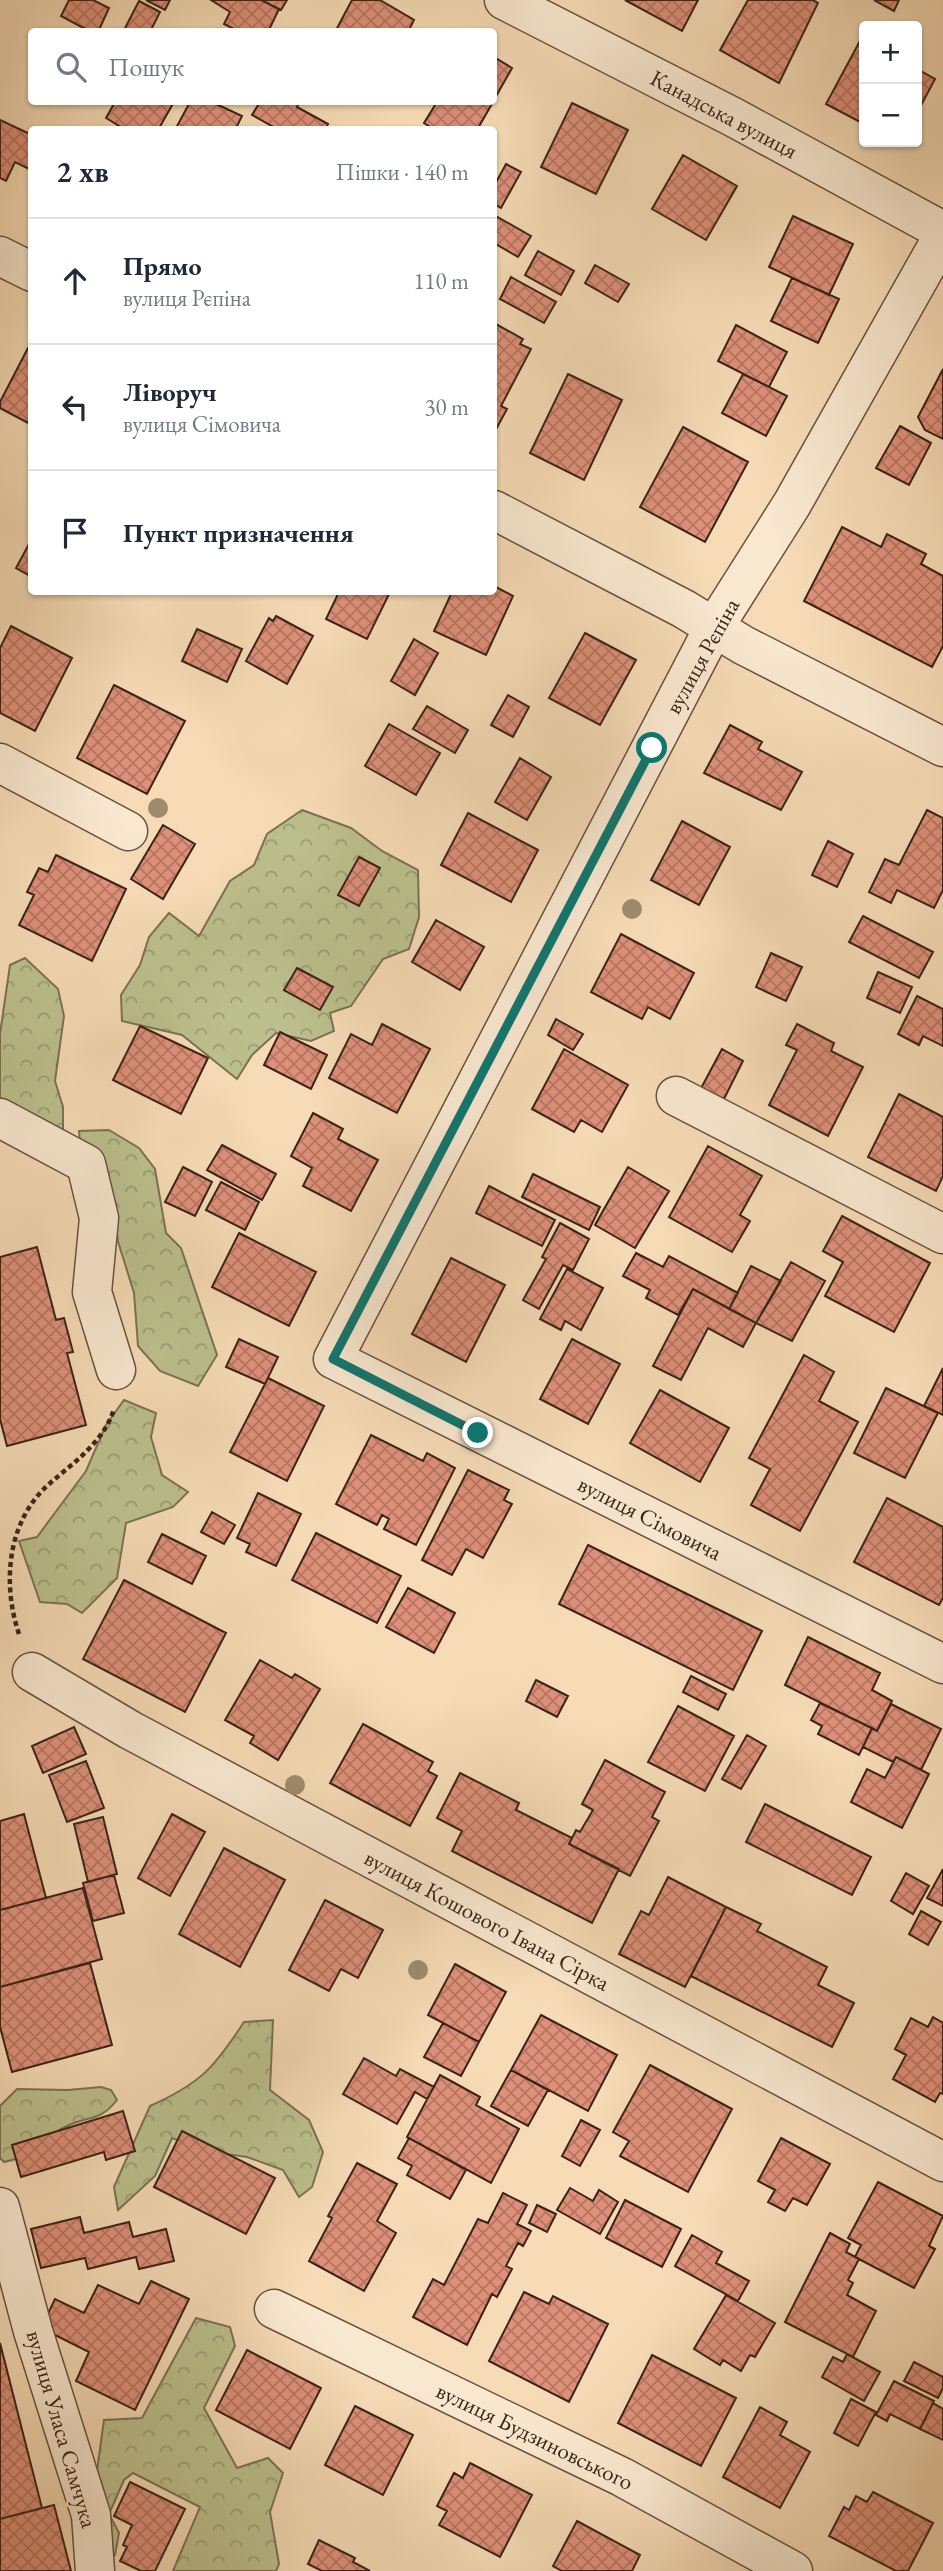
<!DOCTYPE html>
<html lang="uk">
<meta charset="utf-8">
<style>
:root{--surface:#fff;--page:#f6f6f7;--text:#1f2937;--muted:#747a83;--line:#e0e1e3}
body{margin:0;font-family:"EB Garamond",serif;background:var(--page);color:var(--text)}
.controls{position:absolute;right:21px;top:21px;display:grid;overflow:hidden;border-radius:7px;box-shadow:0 2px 5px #0004}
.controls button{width:63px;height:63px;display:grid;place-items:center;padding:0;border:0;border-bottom:2px solid var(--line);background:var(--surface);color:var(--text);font:35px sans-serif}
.stop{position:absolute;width:21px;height:21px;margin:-16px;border:5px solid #0f766e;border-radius:50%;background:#fff}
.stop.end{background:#0f766e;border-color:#fff;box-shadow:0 2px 7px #0008}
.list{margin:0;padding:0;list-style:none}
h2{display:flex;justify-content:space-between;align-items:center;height:91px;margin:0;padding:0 28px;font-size:30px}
h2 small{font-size:23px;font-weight:400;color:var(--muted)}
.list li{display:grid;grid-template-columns:46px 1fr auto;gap:21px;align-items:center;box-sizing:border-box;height:126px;padding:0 28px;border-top:2px solid var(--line)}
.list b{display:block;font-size:26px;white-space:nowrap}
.list p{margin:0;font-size:23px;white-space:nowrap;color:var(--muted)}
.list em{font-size:23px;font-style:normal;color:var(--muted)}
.icon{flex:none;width:38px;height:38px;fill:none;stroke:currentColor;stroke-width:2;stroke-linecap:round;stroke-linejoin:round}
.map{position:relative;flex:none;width:943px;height:2571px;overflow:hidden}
.search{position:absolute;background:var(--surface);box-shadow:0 2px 5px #0004;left:28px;top:28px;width:469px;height:77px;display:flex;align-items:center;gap:18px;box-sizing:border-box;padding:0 24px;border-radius:7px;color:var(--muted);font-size:26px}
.panel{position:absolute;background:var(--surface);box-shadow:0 2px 5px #0004;left:28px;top:126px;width:469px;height:469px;border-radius:7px}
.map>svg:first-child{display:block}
.forest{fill:url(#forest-crowns);stroke:#7b7252;stroke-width:2}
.building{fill:url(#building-cross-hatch);stroke:#3a2316;stroke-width:2}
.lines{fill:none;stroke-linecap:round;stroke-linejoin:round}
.minor-casing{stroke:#69513e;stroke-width:41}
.path{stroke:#3a2316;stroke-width:4.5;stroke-dasharray:5 3.5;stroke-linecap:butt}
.minor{stroke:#f9e8d0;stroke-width:38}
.tree{fill:#a08b6e}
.route{stroke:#0f766e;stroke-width:9}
.labels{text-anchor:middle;stroke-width:5;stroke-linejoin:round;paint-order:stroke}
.street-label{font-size:23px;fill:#3a2316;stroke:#f9e8d0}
</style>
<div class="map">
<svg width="943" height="2571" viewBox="0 0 943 2571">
<defs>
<pattern id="forest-crowns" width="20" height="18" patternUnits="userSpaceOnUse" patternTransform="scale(1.75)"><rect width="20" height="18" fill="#bcc08e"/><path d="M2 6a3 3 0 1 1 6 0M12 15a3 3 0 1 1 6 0" fill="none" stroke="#9a9c73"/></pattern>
<pattern id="building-cross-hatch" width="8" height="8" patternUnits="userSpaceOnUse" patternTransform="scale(1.75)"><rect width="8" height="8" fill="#de9079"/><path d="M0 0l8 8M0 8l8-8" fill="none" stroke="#b57562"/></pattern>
</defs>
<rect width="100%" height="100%" fill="#f6dbb6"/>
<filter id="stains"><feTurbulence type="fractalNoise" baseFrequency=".00286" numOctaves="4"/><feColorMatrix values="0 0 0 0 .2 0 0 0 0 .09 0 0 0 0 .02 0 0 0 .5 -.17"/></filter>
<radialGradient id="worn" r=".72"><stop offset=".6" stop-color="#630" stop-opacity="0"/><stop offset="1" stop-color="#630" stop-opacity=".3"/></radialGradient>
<path class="forest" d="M302 810 351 828 382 851 418 870 419 917 409 949 383 959 351 1006 330 1013 334 1031 311 1041 276 1033 252 1055 237 1079 182 1035 122 1021 121 995 140 965 149 937 169 913 199 936 230 881 254 865 267 834Z
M25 958 58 989 64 1016 55 1081 63 1107V1135L0 1108V1034L10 965Z
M109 1130 139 1148 155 1169 166 1233 181 1248 217 1355 198 1386 160 1371 138 1346 134 1293 103 1193 82 1164 79 1131Z
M124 1400 156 1413 151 1437 162 1475 188 1492 173 1507 126 1523 117 1578 82 1613 67 1604 40 1602 19 1541 37 1537 86 1471 106 1425Z
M273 2020 270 2090 309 2120 323 2152 312 2187 299 2197 283 2170 247 2157 205 2151 172 2138 155 2176 118 2210 114 2187 150 2106C201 2083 214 2068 244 2022Z
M101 2087 111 2090 117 2100C99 2123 88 2115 65 2127 39 2140 36 2156 4 2162L0 2158V2106L17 2089 68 2090Z
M196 2318 230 2327 235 2346 204 2408 237 2468 268 2458 283 2473 270 2512 279 2564 276 2571H173L200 2507 133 2473 124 2480 109 2514 119 2533 115 2555 107 2562 91 2514 104 2420 142 2418Z"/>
<path class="building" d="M69 0H93L109 8 98 32H91L61 16Z
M146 0H170L165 10Z
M211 0H261L279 9 268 32H240L224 24 230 12Z
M261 0H287L281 10Z
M352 0H380L414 20 408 32H335Z
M625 0H698L682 31Z
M748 0H813L818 3 779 83 720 50Z
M874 0H899L894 11Z
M139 1 160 12 150 32H123Z
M861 39 864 40V124L826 104Z
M494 57 512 68 494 100Z
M917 69 935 79 917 113Z
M115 102H174L158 130H126L106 118Z
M190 102H212L242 116 235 130H178L176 128Z
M260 102H300L297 107 328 124 325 130H279L252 115Z
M437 102H493L477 130H435L424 123Z
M572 103 628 130 596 194 541 167Z
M0 120 32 135 31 170 15 162 6 181 0 178Z
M683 155 737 186 706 240 652 209Z
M506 164 521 172 501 208 494 204V186Z
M494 215 531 236 518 257 494 243Z
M793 216 853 244 829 295 769 267Z
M538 251 574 271 561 295 525 275Z
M595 265 629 284 618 302 585 283Z
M511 277 556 302 544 323 500 299Z
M792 278 839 299 818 343 771 321Z
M494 323 523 339 520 344 531 349 501 406 507 409 494 433Z
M736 325 787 352 769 387 718 361Z
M28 348 32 349V425L0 408V402Z
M943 369V439L925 430 918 417Z
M568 374 622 400 584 480 530 453Z
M743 374 787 396 766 436 722 413Z
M900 426 931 443 909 485 876 468Z
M683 427 748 462 705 542 640 507Z
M842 527 881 547 887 534 926 554 921 564 943 576V646L932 667 804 601Z
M29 544 32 545V577L16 568Z
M494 586 513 596 486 655 434 631 452 592H494Z
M339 592H390L367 639 326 619Z
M276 616 313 636 287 684 246 661 269 618 273 621Z
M11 626 72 658 35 731 0 713V648Z
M197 629 242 649 227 682 182 661Z
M585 633 636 660 600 725 549 698Z
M414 639 438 653 415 695 391 681Z
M114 685 185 721 147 794 77 758Z
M508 695 529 707 513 737 491 725Z
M427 706 468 730 455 753 413 729Z
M389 724 440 753 416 795 365 766Z
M730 725 762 742 758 749 802 772 781 810 704 773Z
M520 758 551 777 527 820 495 802Z
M927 810 943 818V890L934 908 897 890 891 903 869 892 885 859 899 865Z
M468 813 538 850 511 902 441 865Z
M682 821 730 847 699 905 651 880Z
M163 825 195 844 163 899 131 879Z
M828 841 853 854 837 887 812 875Z
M56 855 126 889 92 961 19 925 34 895 27 892 39 868 48 872Z
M359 857 380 868 359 906 338 895Z
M863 916 933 952 919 978 849 942Z
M436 920 484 947 460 990 412 962Z
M621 934 694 973 670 1019 648 1007 642 1019 591 992Z
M771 953 802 967 786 1001 756 987Z
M297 968 333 987 320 1010 284 990Z
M878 972 912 987 900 1013 867 998Z
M917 996 943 1009V1046L923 1036 919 1045 898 1034Z
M556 1019 583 1034 573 1050 548 1035Z
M382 1024 430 1049 397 1113 329 1078 351 1034 372 1045Z
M797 1024 834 1043 831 1051 863 1067 828 1136 769 1105 797 1050 786 1045Z
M140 1026 208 1058 181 1114 113 1080Z
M280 1032 327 1055 311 1089 264 1065Z
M564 1049 628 1085 602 1132 581 1120 574 1132 532 1109Z
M722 1049 743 1061 722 1103 699 1092Z
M899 1094 943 1117V1176L936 1191 868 1157Z
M313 1113 343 1129 338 1139 378 1160 351 1211 303 1186 312 1168 291 1156Z
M222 1145 276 1174 262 1200 207 1170Z
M708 1146 762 1176 740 1215 750 1221 732 1252 669 1217Z
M183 1167 212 1182 195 1216 165 1202Z
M628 1167 669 1191 635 1248 595 1225Z
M533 1174 600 1207 589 1230 522 1197Z
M221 1182 259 1202 245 1230 206 1210Z
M489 1186 555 1220 542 1246 476 1213Z
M842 1216 930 1263 894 1332 825 1296 843 1262 823 1251Z
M560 1223 589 1239 573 1270 563 1265 539 1309 523 1300 546 1259 542 1257Z
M239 1233 316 1272 289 1326 212 1287Z
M37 1247 56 1320 64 1318 73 1352 67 1353 86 1425 7 1446 0 1419V1257Z
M636 1253 663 1267 669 1256 738 1293 729 1309 693 1289 678 1315 646 1298 650 1290 623 1276Z
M451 1258 505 1285 466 1362 412 1334Z
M791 1262 825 1281 792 1341 756 1323Z
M751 1266 781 1281 756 1323 729 1309Z
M567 1269 603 1288 581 1330 565 1321 561 1330 540 1319Z
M693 1289 756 1323 743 1347 708 1328 681 1380 653 1366Z
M239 1339 278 1357 265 1384 226 1367Z
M572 1339 620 1364 588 1424 540 1399Z
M804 1355 834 1372 819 1401 858 1422 800 1531 751 1505 770 1469 749 1458Z
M943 1368V1415L924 1406Z
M268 1378 324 1406 287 1481 230 1452Z
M886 1388 938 1413 905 1478 854 1453Z
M660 1390 729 1428 700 1482 630 1443Z
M371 1435 423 1461 427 1453 455 1468 416 1545 384 1529 389 1519 382 1515 377 1525 336 1504Z
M468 1470 509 1490 504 1500 512 1504 483 1558 466 1549 452 1575 422 1560Z
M258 1493 301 1514 276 1566 246 1552 250 1544 237 1538Z
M887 1498 943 1527V1598L939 1605 854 1562Z
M212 1512 235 1525 224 1544 201 1532Z
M316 1533 401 1576 377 1623 292 1580Z
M162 1534 206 1556 192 1584 148 1562Z
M588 1545 762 1631 733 1690 559 1604Z
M124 1580 226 1633 185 1712 83 1659Z
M408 1588 455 1613 434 1653 386 1627Z
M808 1637 880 1673 872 1690 892 1701 877 1731 785 1685Z
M260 1660 292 1678 295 1674 320 1689 278 1760 250 1743 254 1736 225 1720Z
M691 1676 726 1694 718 1710 683 1692Z
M536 1680 568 1696 557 1717 526 1701Z
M820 1703 872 1728 859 1755 818 1734 822 1726 811 1720Z
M891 1704 941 1729 921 1770 896 1757 893 1762 863 1747 872 1728 877 1731Z
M678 1706 734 1736 705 1791 648 1762Z
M363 1724 433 1762 428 1771 437 1776 410 1826 330 1783Z
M74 1727 86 1754 43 1773 32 1746Z
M747 1735 766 1746 741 1789 722 1779Z
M896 1757 929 1774 902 1828 851 1802 867 1769 885 1778Z
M605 1760 665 1792 652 1817 659 1821 630 1876 569 1844 576 1830 580 1832 593 1810 582 1804Z
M86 1761 104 1808 67 1822 49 1775Z
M460 1773 519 1803 516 1810 572 1838 569 1844 619 1869 592 1923 452 1851 462 1831 437 1818Z
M765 1804 871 1857 852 1895 746 1842Z
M24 1814 46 1898 0 1910V1821Z
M172 1814 205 1832 170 1896 138 1878Z
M103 1817 117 1874 88 1882 74 1824Z
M224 1848 285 1880 240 1967 179 1934Z
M943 1869V1906L927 1898Z
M906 1873 929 1886 913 1914 891 1901Z
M114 1875 124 1913 93 1921 83 1883Z
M668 1877 726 1907 685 1987 619 1954 641 1911 649 1915Z
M83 1888 102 1959 0 1987V1910Z
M325 1900 383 1930 358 1978 341 1969 329 1991 289 1970Z
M726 1907 761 1924 757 1931 827 1967 818 1985 854 2003 832 2047 691 1976Z
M921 1911 941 1922 928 1945 909 1934Z
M90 1963 112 2045 12 2072 0 2027V1987Z
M455 1964 506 1992 479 2042 428 2015Z
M541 2015 617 2055 588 2111 511 2070Z
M933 2017 943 2023V2094L940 2093 935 2102 893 2079 906 2055 895 2049 911 2018 928 2027Z
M443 2023 479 2042 461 2076 424 2057Z
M364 2058 396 2076 400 2069 434 2087 427 2099 415 2092 397 2124 343 2094Z
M650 2065 732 2109 688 2192 620 2156 629 2141 613 2132Z
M511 2070 548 2090 528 2126 491 2106Z
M440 2075 480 2097 476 2105 519 2129 491 2183 407 2137Z
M123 2111 135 2151 106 2160 104 2152 21 2177 12 2145Z
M581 2120 600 2130 580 2166 562 2156Z
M182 2131 275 2178 246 2234 154 2187Z
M409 2138 466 2170 450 2199 407 2175 412 2166 398 2158Z
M781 2138 830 2164 807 2205 793 2198 785 2211 768 2202 775 2190 758 2181Z
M357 2163 397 2184 377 2221 396 2233 364 2291 309 2261 332 2218 328 2216Z
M878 2182 943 2216 929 2246 935 2249 914 2288 855 2257 861 2245 848 2238Z
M570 2188 593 2201 599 2190 618 2202 600 2234 557 2210Z
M503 2193 527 2205 517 2224 531 2231 523 2246 518 2243 506 2266 512 2269 497 2297 492 2294 467 2345 413 2317 433 2279 444 2285 478 2219 488 2223Z
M625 2200 681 2229 662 2267 606 2238Z
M537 2205 556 2214 547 2232 529 2223Z
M80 2217 84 2233 129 2222 133 2237 166 2229 174 2261 139 2269 136 2257 88 2269 85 2258 41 2268 31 2229Z
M830 2233 850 2244 846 2252 859 2259 848 2280 853 2283 847 2295 876 2311 853 2357 785 2322Z
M692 2235 722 2252 716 2263 749 2281 738 2301 675 2266Z
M151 2281 189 2299 135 2410 76 2381 89 2352 41 2328 55 2299 84 2313 98 2285 139 2304Z
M524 2292 549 2304 553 2296 608 2324 569 2402 489 2361Z
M726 2295 775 2323 755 2357 750 2355 741 2371 723 2360 720 2365 694 2349Z
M0 2343 42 2508 0 2519Z
M247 2350 321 2388 290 2449 216 2410Z
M847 2354 880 2372 864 2401 822 2377 833 2357 843 2362Z
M652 2355 736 2398 701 2466 618 2423Z
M914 2362 943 2377V2388L938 2398 904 2381Z
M894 2381 934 2401 920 2429 890 2414 887 2421 876 2415Z
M851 2399 876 2412 858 2446 834 2433Z
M933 2403 943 2409V2440L920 2429Z
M355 2406 413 2435 383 2495 325 2465Z
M760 2407 787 2422 780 2435 810 2452 780 2508 723 2477Z
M470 2463 532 2495 500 2557 439 2525 447 2511 437 2506 454 2473 463 2478Z
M130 2482 185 2509 155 2571H141L120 2561 127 2547 123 2545 132 2525 114 2516Z
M873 2492 933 2523 908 2571H896L829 2536 844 2507 849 2510 856 2496 867 2502Z
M54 2505 71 2571H0V2519Z
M577 2521 640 2555 632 2571H562L553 2566Z
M319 2540 355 2558 353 2562 370 2571H322L308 2564Z"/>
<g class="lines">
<defs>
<path id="minor" d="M504 0 733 117 943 231
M943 236 792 504 713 629 333 1359 943 1664
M0 256 32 272
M494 510 684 609 743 645 943 747
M0 763 128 831
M676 1096 943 1234
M0 1118 86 1164 99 1218 92 1292 116 1370
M32 1672 130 1730 943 2162
M0 2207 33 2331 91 2515 95 2571
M274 2309 622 2477 793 2571"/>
</defs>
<use href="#minor" class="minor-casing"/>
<path class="path" d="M19 1634C2 1584 7 1522 48 1485 73 1463 104 1442 114 1409"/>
<use href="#minor" class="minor"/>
</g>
<g class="tree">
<circle cx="158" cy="808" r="10"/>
<circle cx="632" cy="909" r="10"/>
<circle cx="295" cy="1785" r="10"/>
<circle cx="418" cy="1970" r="10"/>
</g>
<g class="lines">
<path class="route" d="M478 1433 333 1359 652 748"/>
</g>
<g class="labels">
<g class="street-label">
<text transform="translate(724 114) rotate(28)" y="8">Канадська вулиця</text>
<text transform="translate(702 656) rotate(-61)" y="8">вулиця Рєпіна</text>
<text transform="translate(650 1518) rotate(27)" y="8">вулиця Сімовича</text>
<text transform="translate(487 1920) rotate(28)" y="8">вулиця Кошового Івана Сірка</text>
<text transform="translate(62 2429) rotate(74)" y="8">вулиця Уласа Самчука</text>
<text transform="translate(535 2436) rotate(26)" y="8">вулиця Будзиновського</text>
</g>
</g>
<rect width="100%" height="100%" filter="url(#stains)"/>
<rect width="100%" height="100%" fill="url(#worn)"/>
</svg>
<div class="controls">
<button>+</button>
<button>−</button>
</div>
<div class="stop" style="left:652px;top:748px"></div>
<div class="stop end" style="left:478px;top:1433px"></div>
<div class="search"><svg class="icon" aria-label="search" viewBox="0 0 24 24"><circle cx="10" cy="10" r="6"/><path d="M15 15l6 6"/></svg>Пошук</div>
<section class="panel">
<h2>2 хв<small>Пішки · 140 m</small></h2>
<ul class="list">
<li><svg class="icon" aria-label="ahead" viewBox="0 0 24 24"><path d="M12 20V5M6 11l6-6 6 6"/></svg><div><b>Прямо</b><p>вулиця Рєпіна</p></div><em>110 m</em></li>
<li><svg class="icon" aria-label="left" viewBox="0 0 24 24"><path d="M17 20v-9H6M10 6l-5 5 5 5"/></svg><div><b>Ліворуч</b><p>вулиця Сімовича</p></div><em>30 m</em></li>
<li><svg class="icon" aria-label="arrive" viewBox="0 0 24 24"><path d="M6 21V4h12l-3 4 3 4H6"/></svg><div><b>Пункт призначення</b></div></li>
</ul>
</section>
</div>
